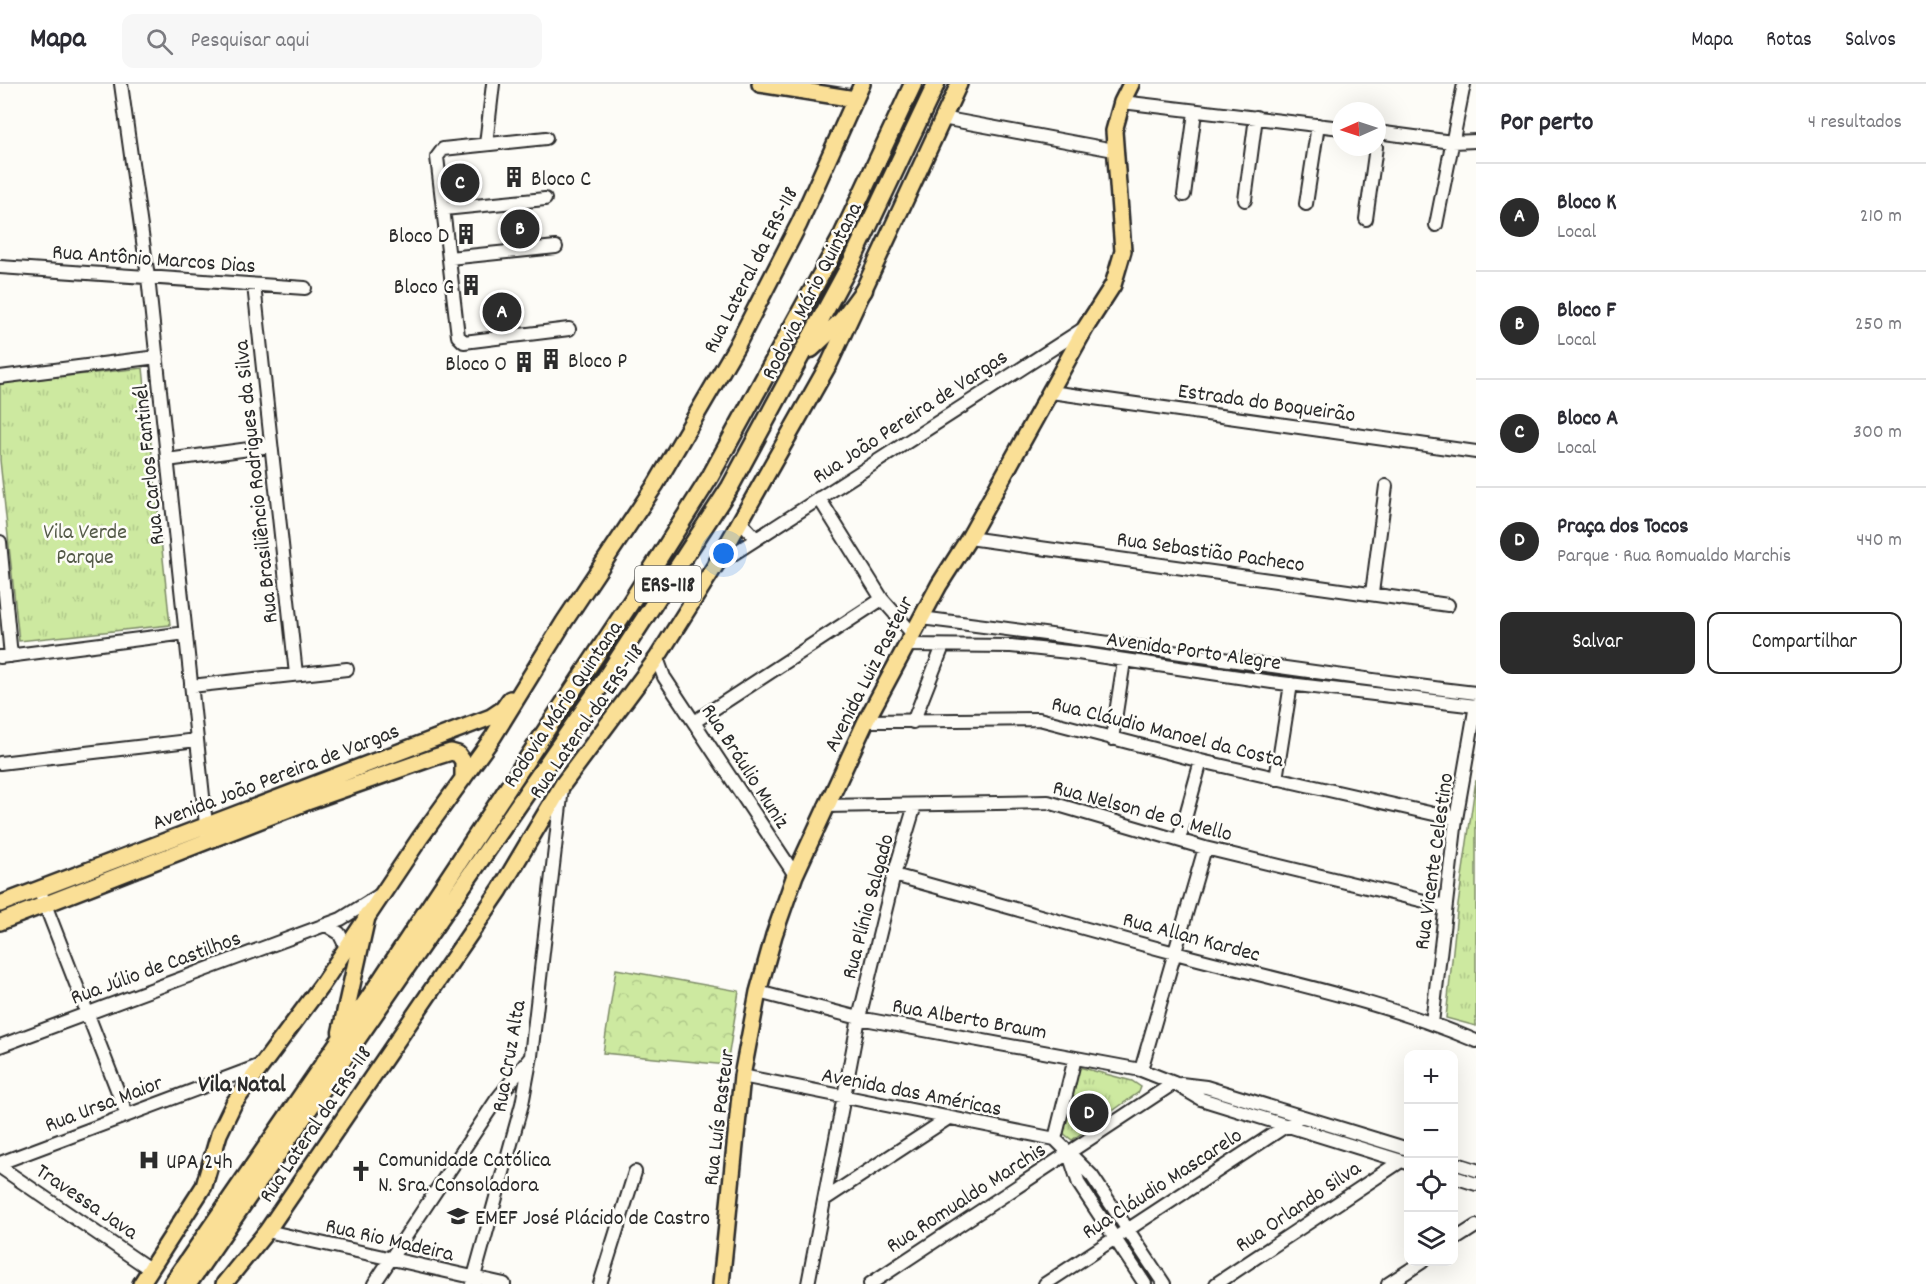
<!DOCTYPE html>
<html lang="pt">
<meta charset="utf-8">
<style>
:root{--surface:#fff;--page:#f7f7f7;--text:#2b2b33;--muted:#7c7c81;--line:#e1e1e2;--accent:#2b2b2b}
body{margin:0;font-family:Dekko,sans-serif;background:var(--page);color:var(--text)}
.controls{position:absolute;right:18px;bottom:18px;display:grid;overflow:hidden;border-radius:12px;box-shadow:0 6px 24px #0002}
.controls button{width:54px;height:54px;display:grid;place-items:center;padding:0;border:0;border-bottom:2px solid var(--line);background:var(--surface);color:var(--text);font:30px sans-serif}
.compass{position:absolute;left:1332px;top:18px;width:54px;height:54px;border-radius:50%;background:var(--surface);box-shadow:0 6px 24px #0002;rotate:267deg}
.you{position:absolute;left:724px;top:470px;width:21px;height:21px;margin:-15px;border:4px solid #fff;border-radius:50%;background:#1a73e8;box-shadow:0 0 0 9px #1a73e833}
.badge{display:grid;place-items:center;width:39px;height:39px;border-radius:50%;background:var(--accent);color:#fff;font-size:20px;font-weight:700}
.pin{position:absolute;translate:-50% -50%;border:3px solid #fff;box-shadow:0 2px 6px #0006}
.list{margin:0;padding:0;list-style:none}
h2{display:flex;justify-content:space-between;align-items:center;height:78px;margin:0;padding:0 24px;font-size:26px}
h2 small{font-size:20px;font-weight:400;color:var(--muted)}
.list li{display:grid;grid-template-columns:39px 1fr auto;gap:18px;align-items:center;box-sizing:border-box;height:108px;padding:0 24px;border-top:2px solid var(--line)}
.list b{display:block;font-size:22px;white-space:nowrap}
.list p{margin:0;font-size:20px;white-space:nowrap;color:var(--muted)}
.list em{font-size:20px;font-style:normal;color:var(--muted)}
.actions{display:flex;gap:12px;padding:18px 24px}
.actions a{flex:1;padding:14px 0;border:2px solid var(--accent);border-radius:12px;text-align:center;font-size:21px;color:var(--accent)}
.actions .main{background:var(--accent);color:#fff}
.icon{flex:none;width:33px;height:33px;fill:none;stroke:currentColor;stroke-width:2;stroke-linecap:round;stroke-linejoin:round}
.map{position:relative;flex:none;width:1476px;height:1200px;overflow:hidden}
header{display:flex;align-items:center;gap:36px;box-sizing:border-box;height:84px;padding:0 30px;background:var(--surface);border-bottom:2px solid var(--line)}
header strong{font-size:28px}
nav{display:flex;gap:33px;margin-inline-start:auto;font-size:21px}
.search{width:420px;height:54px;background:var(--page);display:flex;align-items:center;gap:15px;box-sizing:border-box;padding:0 21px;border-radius:12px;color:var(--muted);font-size:22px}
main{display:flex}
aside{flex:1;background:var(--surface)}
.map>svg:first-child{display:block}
.forest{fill:url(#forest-crowns);stroke:#7c8a66;stroke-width:1.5}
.park{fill:url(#park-tufts);stroke:#7c8a66;stroke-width:1.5}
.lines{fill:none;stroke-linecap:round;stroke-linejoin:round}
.minor-casing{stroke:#2b2b2b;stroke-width:16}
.major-casing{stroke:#2b2b2b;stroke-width:20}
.highway-casing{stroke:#2b2b2b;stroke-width:21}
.minor{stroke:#fdfcf7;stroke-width:12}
.major{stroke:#fadf96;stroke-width:15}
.highway{stroke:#fadf96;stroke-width:16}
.labels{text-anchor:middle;stroke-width:5;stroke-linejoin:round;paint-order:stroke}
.shield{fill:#fdfcf7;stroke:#6a6a68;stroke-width:1.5}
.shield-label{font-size:21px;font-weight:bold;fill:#2b2b2b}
.poi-label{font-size:22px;fill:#2b2b2b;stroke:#fdfcf7;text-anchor:start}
.street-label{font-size:22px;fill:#2b2b2b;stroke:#fdfcf7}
.park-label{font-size:22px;fill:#545a48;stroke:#fdfcf7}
.neighbourhood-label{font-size:24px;font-weight:bold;fill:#2b2b2b;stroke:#fdfcf7}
</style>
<header>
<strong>Mapa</strong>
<div class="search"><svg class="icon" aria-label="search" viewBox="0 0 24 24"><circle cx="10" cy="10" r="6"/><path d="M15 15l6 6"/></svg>Pesquisar aqui</div>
<nav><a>Mapa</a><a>Rotas</a><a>Salvos</a></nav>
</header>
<main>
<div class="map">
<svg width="1476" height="1200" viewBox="0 0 1476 1200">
<defs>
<pattern id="forest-crowns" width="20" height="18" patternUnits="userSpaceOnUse" patternTransform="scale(1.5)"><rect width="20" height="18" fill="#cde9a0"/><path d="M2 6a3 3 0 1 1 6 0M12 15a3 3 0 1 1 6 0" fill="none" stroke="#b0c88a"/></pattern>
<pattern id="park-tufts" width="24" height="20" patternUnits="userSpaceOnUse" patternTransform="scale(1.5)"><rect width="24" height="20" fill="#cde9a0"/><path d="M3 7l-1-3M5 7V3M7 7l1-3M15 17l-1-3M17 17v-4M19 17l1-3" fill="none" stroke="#b0c88a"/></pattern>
</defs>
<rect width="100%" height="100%" fill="#fdfcf7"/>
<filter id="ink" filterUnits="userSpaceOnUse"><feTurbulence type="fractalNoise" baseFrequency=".0167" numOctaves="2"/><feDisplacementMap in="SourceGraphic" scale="12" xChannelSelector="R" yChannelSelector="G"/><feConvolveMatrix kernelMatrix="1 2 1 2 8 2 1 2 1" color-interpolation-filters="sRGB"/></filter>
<g filter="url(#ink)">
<path class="forest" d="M616 885 739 907 727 981 603 969Z"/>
<path class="park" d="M143 284 170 541 19 557 0 376V299Z
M1476 696V942L1446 934 1457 828Z
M1079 983 1132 997 1141 1003 1139 1008 1072 1056 1063 1049Z"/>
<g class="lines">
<defs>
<path id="minor" d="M121 0 148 193 207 750
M1122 18 1341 44
M942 34 1114 66
M1377 48 1452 58 1476 57
M546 54 443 65 437 73 458 252 464 258 569 245
M486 60 493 0
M1184 111 1195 28
M1245 116 1256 33
M1306 120 1318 41
M444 125 545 115
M1366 135 1376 63
M1436 141 1464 0
M449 174 556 163
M0 183 305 204
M254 201 296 590
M0 293 157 273
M1051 308 1476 368
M167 376 271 362
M819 414 882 515 912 549
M740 437 756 455
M969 454 1448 521
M0 458 11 572
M716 481 1086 243
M1372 509 1386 402
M920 534C1106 556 1290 587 1476 609
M906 561 1011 562 1078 569 1272 598 1476 622
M0 573 186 549
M657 574 664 593 795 791
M191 602 347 585
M866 637 1039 635 1201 677 1456 735
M694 638 882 515
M913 638 943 562
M1112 655 1124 577
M0 679 197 656
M1276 695 1291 600
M825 722 1048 718 1205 764 1445 822
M1179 756 1201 677
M894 791C988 817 1081 844 1175 869 1276 896 1380 916 1476 957
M39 805 127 1031
M326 841 339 849 346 863
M758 908 859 934 1141 986 1174 999 1201 1015 1408 1079
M1432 939 1456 735 1476 621
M0 962 341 835 378 812
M1141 986 1205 764
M742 992 1055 1055 1092 1092 1164 1200
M1181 1000 1206 1003 1408 1065
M1055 1055 1075 974
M1070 1073 1079 1100 1145 1200
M0 1079 261 981
M1454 1079 1476 1086
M0 1083 151 1186
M1454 1093 1476 1100
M825 1115 947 1035
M267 1147 504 1200
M1454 1156 1476 1142
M374 1200 497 1015 530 974
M472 1200 522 1020 531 972 562 704
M600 1200 635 1088
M808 1200 859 934 894 791 915 721
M870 1200 1174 999
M1045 1200 1301 1032
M1216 1200 1401 1077
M1388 1200 1422 1178"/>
<path id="major" d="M760 0 855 15
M0 820 491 633 503 625 510 615
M0 838 307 718 432 674 451 668 458 670 463 677V695
M141 1200 204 1102 219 1050 234 1019 321 902 420 754 493 653 564 538 656 400 736 263 799 140 862 0
M224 1200 267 1147 500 806 563 700 657 574 715 482 830 278 959 0
M721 1200 742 992 758 908 774 851 795 791 866 637 939 501 969 454 1086 243 1113 201 1123 167 1114 47 1122 18 1131 0"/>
<path id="highway" d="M811 265 842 236 864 206
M341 948 367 831
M172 1200 375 905 631 518 710 393 841 154 913 0
M188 1200 597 607 730 403 852 177 936 0"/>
</defs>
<use href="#minor" class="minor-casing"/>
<use href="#major" class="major-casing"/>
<use href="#highway" class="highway-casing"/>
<use href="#minor" class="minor"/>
<use href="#major" class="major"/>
<use href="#highway" class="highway"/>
</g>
</g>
<defs>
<symbol id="building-bare" viewBox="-9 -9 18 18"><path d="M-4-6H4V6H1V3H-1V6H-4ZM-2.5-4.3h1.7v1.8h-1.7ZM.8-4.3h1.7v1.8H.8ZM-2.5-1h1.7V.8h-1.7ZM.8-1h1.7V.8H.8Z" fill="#2b2b2b" stroke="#fdfcf7" stroke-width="2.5" paint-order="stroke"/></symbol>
<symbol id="hospital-bare" viewBox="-9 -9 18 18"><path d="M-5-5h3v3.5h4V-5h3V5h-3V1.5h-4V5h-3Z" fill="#2b2b2b" stroke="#fdfcf7" stroke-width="2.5" paint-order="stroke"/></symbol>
<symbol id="church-bare" viewBox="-9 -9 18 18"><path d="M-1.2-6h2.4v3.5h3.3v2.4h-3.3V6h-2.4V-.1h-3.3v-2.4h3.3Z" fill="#2b2b2b" stroke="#fdfcf7" stroke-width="2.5" paint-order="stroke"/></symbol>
<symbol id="school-bare" viewBox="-9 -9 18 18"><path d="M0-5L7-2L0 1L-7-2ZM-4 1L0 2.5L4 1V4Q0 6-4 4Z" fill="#2b2b2b" stroke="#fdfcf7" stroke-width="2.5" paint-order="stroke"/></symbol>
</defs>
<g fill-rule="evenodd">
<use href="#building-bare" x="499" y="78" width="30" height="30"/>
<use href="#building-bare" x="451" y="135" width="30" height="30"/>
<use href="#building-bare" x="456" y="186" width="30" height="30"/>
<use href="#building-bare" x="536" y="260" width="30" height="30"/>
<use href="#building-bare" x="509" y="263" width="30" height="30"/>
<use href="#hospital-bare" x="134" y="1061" width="30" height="30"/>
<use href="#church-bare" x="346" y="1072" width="30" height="30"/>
<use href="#school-bare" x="443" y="1117" width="30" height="30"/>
</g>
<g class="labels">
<rect class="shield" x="635" y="482" width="66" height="36" rx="4.5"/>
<g class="shield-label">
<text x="668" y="507">ERS-118</text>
</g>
<g class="poi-label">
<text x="531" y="101">Bloco C</text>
<text x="449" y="158" text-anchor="end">Bloco D</text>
<text x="454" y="209" text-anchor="end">Bloco G</text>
<text x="568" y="283">Bloco P</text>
<text x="507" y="286" text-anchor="end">Bloco O</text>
<text x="378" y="1082">Comunidade Católica<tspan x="378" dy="25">N. Sra. Consoladora</tspan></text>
<text x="166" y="1084">UPA 24h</text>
<text x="475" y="1140">EMEF José Plácido de Castro</text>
</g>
<g class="street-label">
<text transform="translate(154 173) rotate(4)" y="8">Rua Antônio Marcos Dias</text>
<text transform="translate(749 185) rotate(-63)" y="8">Rua Lateral da ERS-118</text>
<text transform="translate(810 206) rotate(-63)" y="8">Rodovia Mário Quintana</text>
<text transform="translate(1267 317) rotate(8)" y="8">Estrada do Boqueirão</text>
<text transform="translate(909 331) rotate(-33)" y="8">Rua João Pereira de Vargas</text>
<text transform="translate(147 381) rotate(-96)" y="8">Rua Carlos Fantinél</text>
<text transform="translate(254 398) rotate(-96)" y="8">Rua Brasiliêncio Rodrigues da Silva</text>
<text transform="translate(1211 466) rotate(8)" y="8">Rua Sebastião Pacheco</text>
<text transform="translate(1194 565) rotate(8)" y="8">Avenida Porto Alegre</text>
<text transform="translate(867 589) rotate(-63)" y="8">Avenida Luiz Pasteur</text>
<text transform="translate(561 619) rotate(-56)" y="8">Rodovia Mário Quintana</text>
<text transform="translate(585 636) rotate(-55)" y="8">Rua Lateral da ERS-118</text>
<text transform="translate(1168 646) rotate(14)" y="8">Rua Cláudio Manoel da Costa</text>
<text transform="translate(747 681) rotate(57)" y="8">Rua Bráulio Muniz</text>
<text transform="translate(275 691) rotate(-21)" y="8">Avenida João Pereira de Vargas</text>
<text transform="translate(1143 725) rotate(15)" y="8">Rua Nelson de O. Mello</text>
<text transform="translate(1432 777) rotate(-82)" y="8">Rua Vicente Celestino</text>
<text transform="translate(866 822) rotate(-75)" y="8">Rua Plínio Salgado</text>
<text transform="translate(1192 851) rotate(15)" y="8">Rua Allan Kardec</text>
<text transform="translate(155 882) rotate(-20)" y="8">Rua Júlio de Castilhos</text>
<text transform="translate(970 933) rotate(10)" y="8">Rua Alberto Braum</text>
<text transform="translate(507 972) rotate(-80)" y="8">Rua Cruz Alta</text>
<text transform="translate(912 1006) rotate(11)" y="8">Avenida das Américas</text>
<text transform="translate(103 1018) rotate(-21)" y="8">Rua Ursa Maior</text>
<text transform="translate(717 1033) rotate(-83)" y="8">Rua Luís Pasteur</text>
<text transform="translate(314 1039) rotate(-56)" y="8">Rua Lateral da ERS-118</text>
<text transform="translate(1161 1098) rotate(-33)" y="8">Rua Cláudio Mascarelo</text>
<text transform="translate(965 1112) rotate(-33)" y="8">Rua Romualdo Marchis</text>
<text transform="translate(88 1116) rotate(34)" y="8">Travessa Java</text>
<text transform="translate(1297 1121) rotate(-34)" y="8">Rua Orlando Silva</text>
<text transform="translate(390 1154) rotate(13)" y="8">Rua Rio Madeira</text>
</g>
<g class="park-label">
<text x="85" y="454">Vila Verde<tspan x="85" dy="25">Parque</tspan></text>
</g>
<g class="neighbourhood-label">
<text x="242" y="1007">Vila Natal</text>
</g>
</g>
</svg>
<div class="controls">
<button>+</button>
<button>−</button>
<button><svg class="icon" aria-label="locate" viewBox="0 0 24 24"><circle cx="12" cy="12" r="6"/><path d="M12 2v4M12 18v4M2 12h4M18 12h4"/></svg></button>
<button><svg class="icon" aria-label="layers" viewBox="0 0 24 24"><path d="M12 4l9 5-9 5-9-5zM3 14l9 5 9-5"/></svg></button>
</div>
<svg class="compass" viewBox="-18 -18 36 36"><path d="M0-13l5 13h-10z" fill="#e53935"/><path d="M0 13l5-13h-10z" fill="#7c7c81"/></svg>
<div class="you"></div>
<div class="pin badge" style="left:502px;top:228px">A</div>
<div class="pin badge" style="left:520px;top:145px">B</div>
<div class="pin badge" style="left:460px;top:99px">C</div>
<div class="pin badge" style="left:1089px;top:1029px">D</div>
</div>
<aside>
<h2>Por perto<small>4 resultados</small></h2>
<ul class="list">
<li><span class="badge">A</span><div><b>Bloco K</b><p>Local</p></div><em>210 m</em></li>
<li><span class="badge">B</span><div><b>Bloco F</b><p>Local</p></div><em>250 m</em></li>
<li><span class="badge">C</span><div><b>Bloco A</b><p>Local</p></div><em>300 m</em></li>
<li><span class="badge">D</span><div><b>Praça dos Tocos</b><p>Parque · Rua Romualdo Marchis</p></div><em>440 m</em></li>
</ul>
<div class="actions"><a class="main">Salvar</a><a>Compartilhar</a></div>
</aside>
</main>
